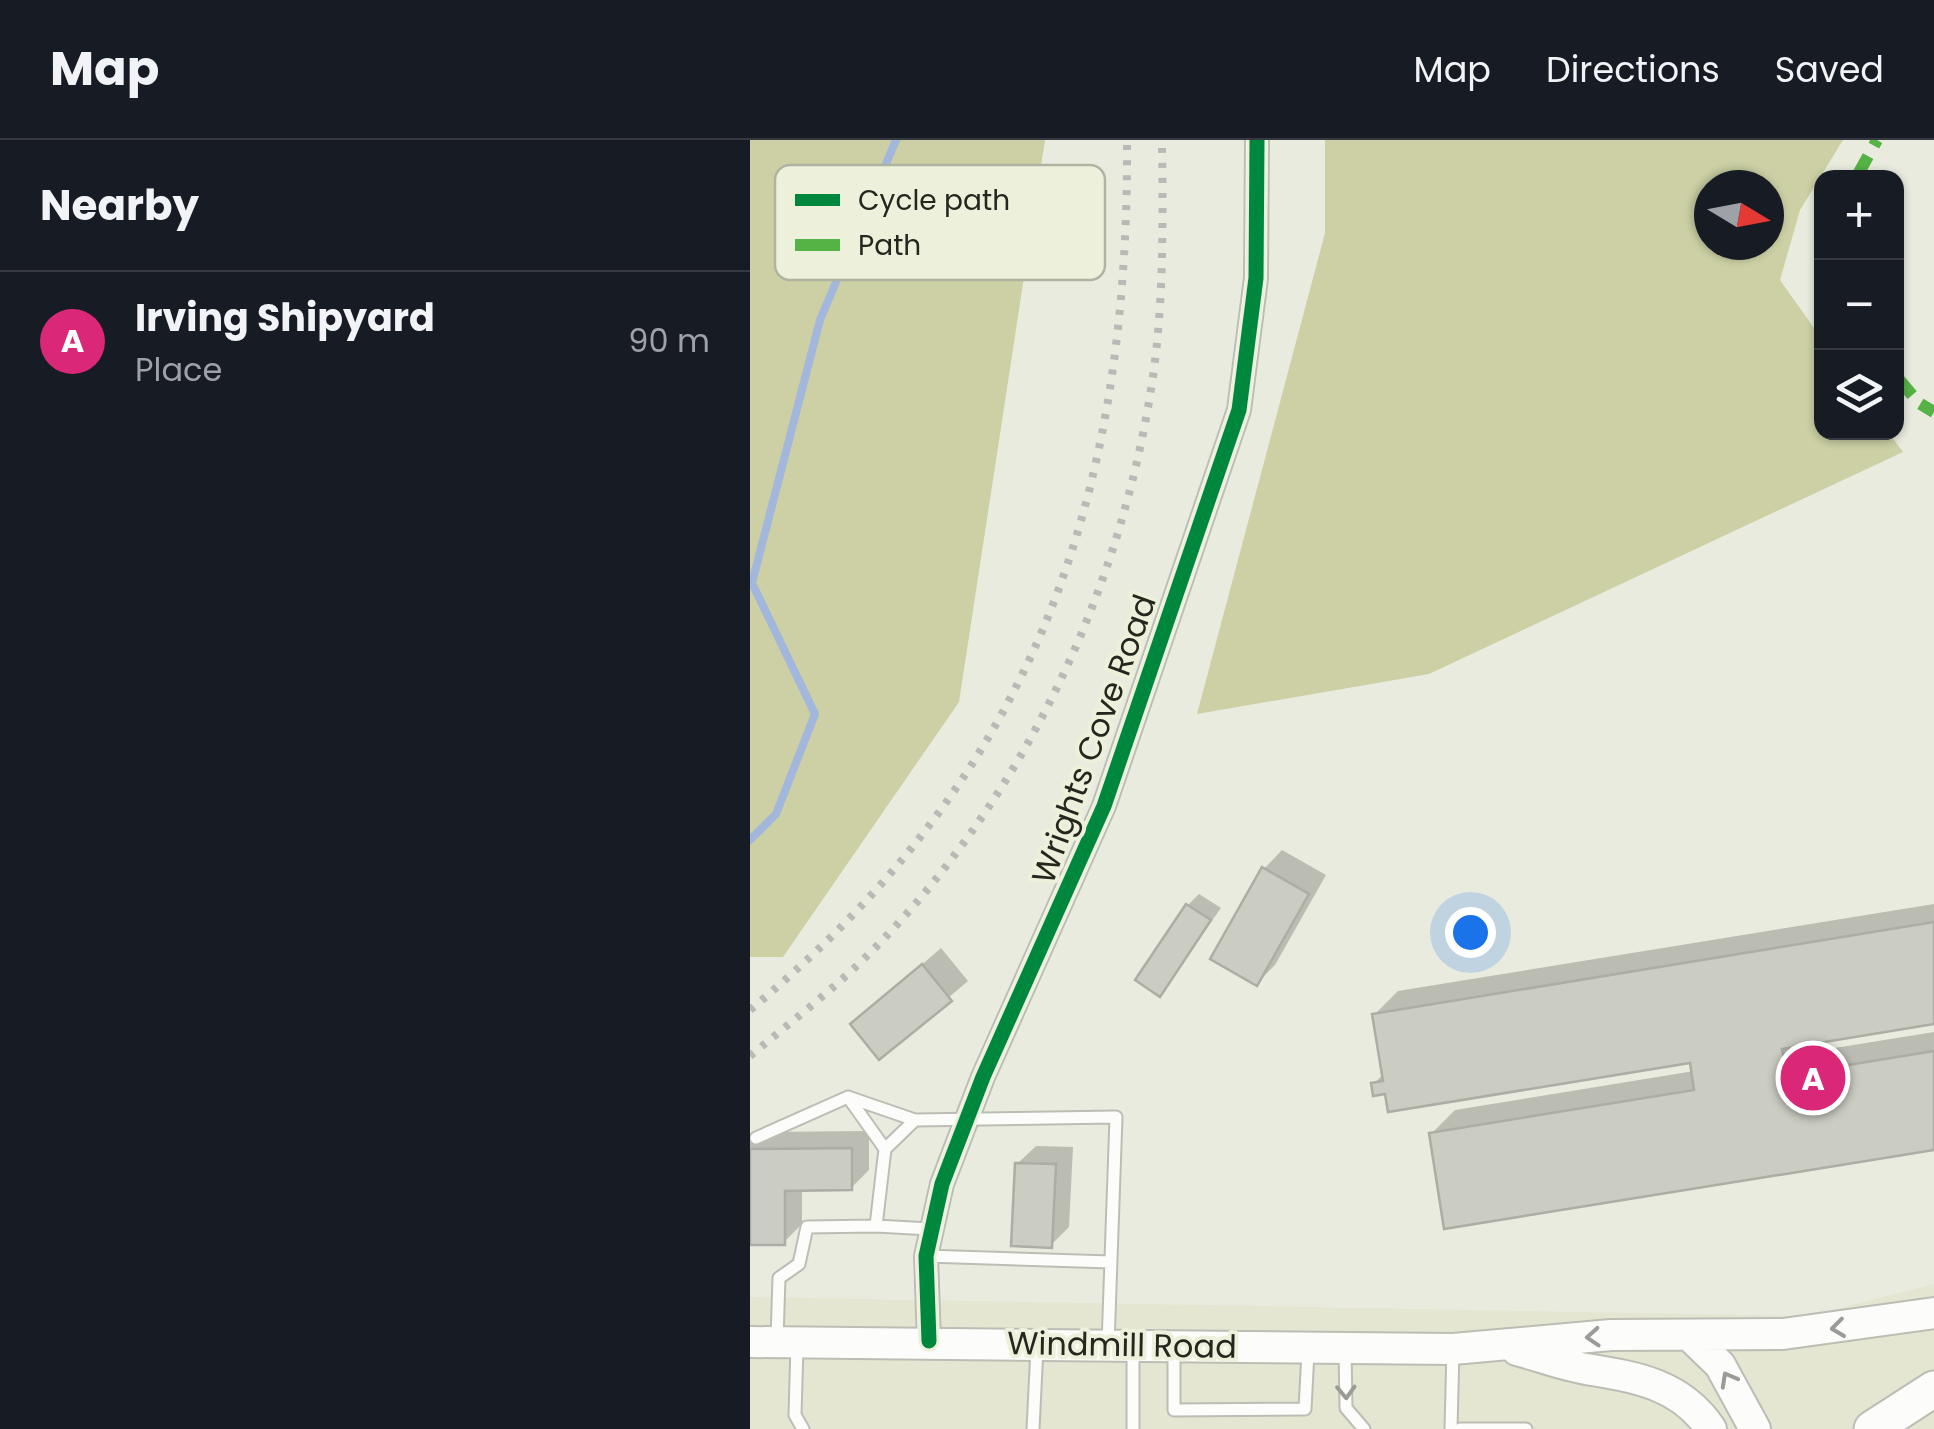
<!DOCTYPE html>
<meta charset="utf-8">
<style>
:root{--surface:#171b24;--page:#242831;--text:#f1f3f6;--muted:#9ea1a6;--line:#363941;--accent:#db2777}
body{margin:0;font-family:Poppins,sans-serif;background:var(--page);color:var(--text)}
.controls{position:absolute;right:30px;top:30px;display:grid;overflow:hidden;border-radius:20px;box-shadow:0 2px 8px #0004}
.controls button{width:90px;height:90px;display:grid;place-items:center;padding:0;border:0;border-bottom:2px solid var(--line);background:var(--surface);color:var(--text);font:50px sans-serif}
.compass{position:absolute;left:944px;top:30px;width:90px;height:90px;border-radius:50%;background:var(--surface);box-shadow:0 2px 8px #0004;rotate:100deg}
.you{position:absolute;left:720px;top:792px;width:35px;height:35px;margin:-25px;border:8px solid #fff;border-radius:50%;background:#1a73e8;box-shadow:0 0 0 15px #1a73e833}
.badge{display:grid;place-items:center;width:65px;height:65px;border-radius:50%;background:var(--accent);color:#fff;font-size:32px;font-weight:700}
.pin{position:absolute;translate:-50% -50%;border:5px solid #fff;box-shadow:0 2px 10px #0006}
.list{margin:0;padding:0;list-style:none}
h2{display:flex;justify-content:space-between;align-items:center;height:130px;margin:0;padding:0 40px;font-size:42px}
h2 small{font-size:32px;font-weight:400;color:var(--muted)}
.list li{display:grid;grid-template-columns:65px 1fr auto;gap:30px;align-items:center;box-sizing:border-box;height:140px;padding:0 40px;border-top:2px solid var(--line)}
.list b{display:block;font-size:38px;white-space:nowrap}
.list p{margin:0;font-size:32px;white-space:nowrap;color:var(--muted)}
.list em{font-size:32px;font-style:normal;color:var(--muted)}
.icon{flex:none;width:55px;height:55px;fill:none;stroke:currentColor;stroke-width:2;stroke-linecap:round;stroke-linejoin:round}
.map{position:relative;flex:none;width:1184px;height:1289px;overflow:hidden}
header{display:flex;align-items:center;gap:60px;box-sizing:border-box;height:140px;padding:0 50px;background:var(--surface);border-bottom:2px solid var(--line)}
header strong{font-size:48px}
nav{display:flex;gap:55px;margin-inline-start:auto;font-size:35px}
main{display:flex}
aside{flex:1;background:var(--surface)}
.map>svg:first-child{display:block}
.built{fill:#e4e6d1}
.forest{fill:#ccd0a4;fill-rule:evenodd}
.shadow{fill:#0003}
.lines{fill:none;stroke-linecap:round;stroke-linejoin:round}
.stream{stroke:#a3b6dc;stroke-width:8}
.building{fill:#cbccc2;stroke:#acada4;stroke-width:2.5}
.service-casing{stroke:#bcbdb4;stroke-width:15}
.minor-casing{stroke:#bcbdb4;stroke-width:26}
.secondary-casing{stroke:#bcbdb4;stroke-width:34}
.primary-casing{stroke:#bcbdb4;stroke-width:39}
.service{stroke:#fcfcfa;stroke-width:11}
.minor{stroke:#fcfcfa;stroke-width:22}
.secondary{stroke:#fcfcfa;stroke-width:30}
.primary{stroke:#fcfcfa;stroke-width:35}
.rail{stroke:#b9b9b5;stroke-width:8;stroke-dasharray:5 10;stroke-linecap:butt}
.quiet{stroke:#55b245;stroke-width:12;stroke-dasharray:25 12;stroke-linecap:butt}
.cycleway-casing{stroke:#edf0da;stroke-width:21}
.cycleway{stroke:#00873e;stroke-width:15}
.oneway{stroke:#9b9c97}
.labels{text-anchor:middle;stroke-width:8;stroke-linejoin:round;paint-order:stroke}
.street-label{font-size:32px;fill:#25261e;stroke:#edf0da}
.key{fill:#edf0da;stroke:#b1b3a2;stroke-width:2.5}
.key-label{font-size:28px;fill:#25261e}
</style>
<header>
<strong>Map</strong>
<nav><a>Map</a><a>Directions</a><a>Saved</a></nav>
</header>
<main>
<aside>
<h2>Nearby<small></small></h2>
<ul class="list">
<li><span class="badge">A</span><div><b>Irving Shipyard</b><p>Place</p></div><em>90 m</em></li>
</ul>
</aside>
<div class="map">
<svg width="1184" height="1289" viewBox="0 0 1184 1289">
<rect width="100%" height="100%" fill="#eaebdf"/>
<path class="built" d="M1184 1144V1289H0V1157L1059 1176Z"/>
<path class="forest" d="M0 0H295L209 562 33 817H0Z
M575 0H1093L1050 70 1030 140 1071 198 1072 292 1139 293 1153 312 679 534 447 574 575 93ZM959 45H1019V105H959Z"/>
<path class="shadow" d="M532 710 576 735 525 825 507 843 514 729Z
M449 754 471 768 410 853 438 765Z
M1184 764V881L1058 902 1060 912 1184 892V1007L681 994 705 970 944 931 942 920 637 951 624 944 634 933 624 875 648 851Z
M191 808 218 841 129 917 103 884Z
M119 991V1030L101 1048H52V1084L34 1102H0V998L6 992Z
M286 1006 323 1007 319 1087 301 1105 267 1024Z"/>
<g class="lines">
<path class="stream" d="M0 700 26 674 65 574 2 443 70 180 146 0"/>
</g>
<path class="building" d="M512 727 559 754 507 846 460 819Z
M436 764 461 780 410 857 385 840Z
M1184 782V884L1032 909 1037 935 1184 911V1010L694 1089 679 993 944 950 940 923 638 972 635 954 623 956 621 943 633 941 622 874Z
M172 824 202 861 129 920 100 884Z
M102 1008V1050L35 1051V1105H0V1009Z
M265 1023 306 1024 302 1108 261 1106Z"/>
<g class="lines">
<defs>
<path id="service" d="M98 957 135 1009
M6 998 98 957 165 980 366 977 358 1205
M126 1086 180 1089
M176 1116 361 1122
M27 1199 29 1138 49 1124 57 1087 126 1086 135 1009 165 980
M47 1206 45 1275 53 1289
M424 1207V1270L555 1269 558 1212
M595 1208 596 1268 614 1289
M383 1210V1289
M283 1289 287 1208
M701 1289 703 1209
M710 1289H776"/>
<path id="minor" d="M179 1201 176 1116 192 1044 233 937 354 666 489 270 506 138 507 0"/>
<path id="secondary" d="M940 1196 970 1225 1005 1289
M0 1202 703 1209 861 1195 1033 1194 1184 1173
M767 1210C789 1216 813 1225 836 1229 886 1237 931 1244 961 1289"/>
<path id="primary" d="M1122 1289 1184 1249"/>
</defs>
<use href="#service" class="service-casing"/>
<use href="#minor" class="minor-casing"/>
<use href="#secondary" class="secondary-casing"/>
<use href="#primary" class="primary-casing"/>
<use href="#service" class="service"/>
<use href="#minor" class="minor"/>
<use href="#secondary" class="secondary"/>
<use href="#primary" class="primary"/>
<path class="rail" d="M0 870C284 635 379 361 377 0
M0 916C41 882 84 849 121 812 272 659 370 454 402 243 414 164 413 80 412 0"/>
<path class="quiet" d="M1106 38 1127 0
M1146 236 1169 263 1184 272"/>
<defs>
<path id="cycleway" d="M179 1201 176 1116 192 1044 233 937 354 666 489 270 506 138 507 0"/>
</defs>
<use href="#cycleway" class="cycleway-casing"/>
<use href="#cycleway" class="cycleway"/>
</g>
<defs><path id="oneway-chevron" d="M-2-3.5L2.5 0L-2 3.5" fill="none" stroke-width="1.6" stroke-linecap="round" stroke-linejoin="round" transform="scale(2.5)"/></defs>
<g class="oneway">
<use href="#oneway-chevron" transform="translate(1088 1188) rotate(173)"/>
<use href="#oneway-chevron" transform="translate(843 1197) rotate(176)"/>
<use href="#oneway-chevron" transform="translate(978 1239) rotate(-119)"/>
<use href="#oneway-chevron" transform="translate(596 1252) rotate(88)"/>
</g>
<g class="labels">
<g class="street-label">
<text transform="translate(344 599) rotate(-70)" y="11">Wrights Cove Road</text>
<text transform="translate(372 1205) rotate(1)" y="11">Windmill Road</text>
</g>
</g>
<rect x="25" y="25" width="330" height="115" rx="15" class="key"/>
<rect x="45" y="54" width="45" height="12" fill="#00873e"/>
<rect x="45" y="99" width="45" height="12" fill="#55b245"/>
<g class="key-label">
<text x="108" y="70">Cycle path</text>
<text x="108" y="115">Path</text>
</g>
</svg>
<div class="controls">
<button>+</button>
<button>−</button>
<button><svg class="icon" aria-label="layers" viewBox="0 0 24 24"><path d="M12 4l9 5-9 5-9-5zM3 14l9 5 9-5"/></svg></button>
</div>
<svg class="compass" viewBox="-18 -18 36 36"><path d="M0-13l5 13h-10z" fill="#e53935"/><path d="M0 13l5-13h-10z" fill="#9ea1a6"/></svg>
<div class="you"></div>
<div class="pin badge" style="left:1063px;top:938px">A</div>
</div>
</main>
